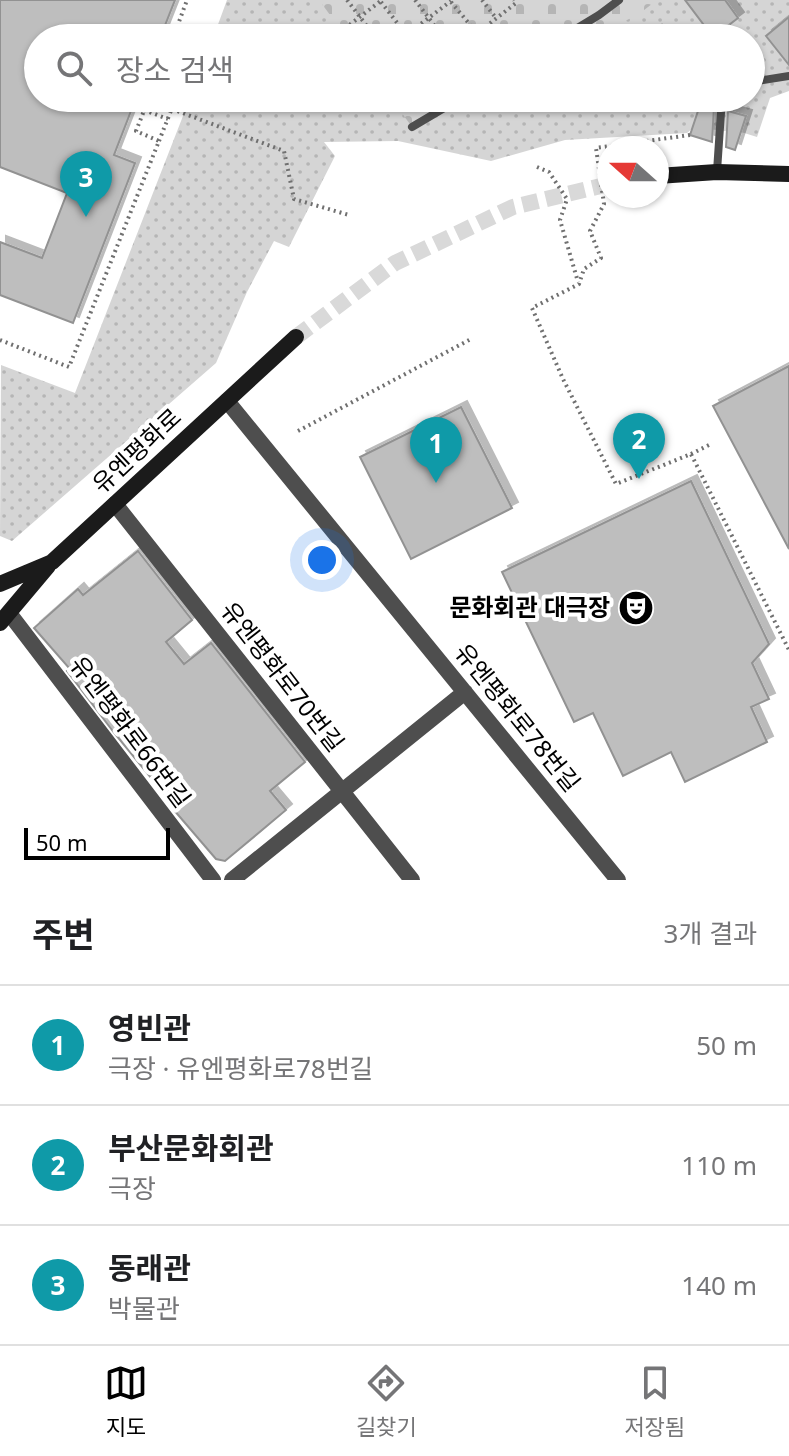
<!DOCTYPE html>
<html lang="ko">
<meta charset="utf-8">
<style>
:root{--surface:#fff;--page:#f6f6f6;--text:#202124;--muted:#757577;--line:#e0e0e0;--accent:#000}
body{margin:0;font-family:"Noto Sans","Noto Sans KR",sans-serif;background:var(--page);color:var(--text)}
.compass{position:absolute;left:597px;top:136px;width:72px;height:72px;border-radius:50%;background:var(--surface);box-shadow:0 2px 6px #0004;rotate:291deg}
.scale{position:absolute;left:24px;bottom:20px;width:146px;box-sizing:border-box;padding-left:8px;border:4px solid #000;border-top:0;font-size:22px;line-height:28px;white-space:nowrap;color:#000;-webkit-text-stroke:6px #fff;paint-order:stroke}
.you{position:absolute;left:322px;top:560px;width:28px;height:28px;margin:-20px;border:6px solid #fff;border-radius:50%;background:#1a73e8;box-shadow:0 0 0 12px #1a73e833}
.badge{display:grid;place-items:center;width:52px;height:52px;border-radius:50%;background:var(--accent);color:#fff;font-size:26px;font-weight:700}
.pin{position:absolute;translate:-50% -66px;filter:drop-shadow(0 2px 4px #0008)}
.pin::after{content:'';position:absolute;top:42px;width:28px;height:24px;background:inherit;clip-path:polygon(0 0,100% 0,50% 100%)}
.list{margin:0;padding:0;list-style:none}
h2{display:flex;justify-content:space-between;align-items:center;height:104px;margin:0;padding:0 32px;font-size:34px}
h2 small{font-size:26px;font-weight:400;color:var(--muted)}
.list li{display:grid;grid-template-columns:52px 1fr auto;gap:24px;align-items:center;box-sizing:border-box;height:120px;padding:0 32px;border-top:2px solid var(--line)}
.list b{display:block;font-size:30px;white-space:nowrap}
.list p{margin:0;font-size:26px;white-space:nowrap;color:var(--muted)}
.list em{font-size:26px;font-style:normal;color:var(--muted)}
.icon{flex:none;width:44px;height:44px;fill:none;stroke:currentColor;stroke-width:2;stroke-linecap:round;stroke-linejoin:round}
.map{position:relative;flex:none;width:789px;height:880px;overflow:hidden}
.search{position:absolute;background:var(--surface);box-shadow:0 2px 6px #0004;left:24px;right:24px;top:24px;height:88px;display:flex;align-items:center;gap:20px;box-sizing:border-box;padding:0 28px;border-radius:44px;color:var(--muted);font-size:30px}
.sheet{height:464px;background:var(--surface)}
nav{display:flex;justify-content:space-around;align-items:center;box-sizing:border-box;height:112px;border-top:2px solid var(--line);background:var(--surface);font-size:22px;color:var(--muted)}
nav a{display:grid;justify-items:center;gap:4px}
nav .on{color:var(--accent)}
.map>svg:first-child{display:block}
.grass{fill:url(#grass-dots)}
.cemetery{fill:url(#cemetery-stones)}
.building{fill:#bebebe;stroke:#929292;stroke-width:2;filter:url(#shadow)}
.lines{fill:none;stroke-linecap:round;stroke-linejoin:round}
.secondary-tunnel{stroke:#d9d9d9;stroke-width:16;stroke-dasharray:16 8;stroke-linecap:butt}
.path{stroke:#707070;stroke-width:4;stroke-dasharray:2 4;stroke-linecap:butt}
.service{stroke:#4e4e4e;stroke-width:8}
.minor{stroke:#4e4e4e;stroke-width:16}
.secondary{stroke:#1b1b1b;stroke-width:16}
.labels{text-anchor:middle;stroke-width:8;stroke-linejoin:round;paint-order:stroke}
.street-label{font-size:24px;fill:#000;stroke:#fff}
.poi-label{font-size:24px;font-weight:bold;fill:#000;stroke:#fff;text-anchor:end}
</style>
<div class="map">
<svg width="789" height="880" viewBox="0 0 789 880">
<defs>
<pattern id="grass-dots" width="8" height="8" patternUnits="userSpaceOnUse" patternTransform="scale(2)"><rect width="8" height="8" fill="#d5d5d5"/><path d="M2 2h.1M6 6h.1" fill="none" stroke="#b5b5b5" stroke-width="1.8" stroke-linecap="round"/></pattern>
<pattern id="cemetery-stones" width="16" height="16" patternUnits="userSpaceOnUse" patternTransform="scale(2)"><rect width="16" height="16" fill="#d5d5d5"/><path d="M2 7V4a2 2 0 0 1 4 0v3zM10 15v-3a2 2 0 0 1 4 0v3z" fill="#b5b5b5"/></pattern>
<filter id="shadow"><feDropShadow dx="6" dy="-6" stdDeviation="0" flood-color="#0004"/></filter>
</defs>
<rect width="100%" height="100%" fill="#fff"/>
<path class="grass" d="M227 0H789V91L770 98 757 137 741 132 693 128 687 133 565 140 491 161 398 141 324 142 335 156 289 247 274 241 247 292 216 363 12 541 0 536 1 365 75 393 190 98H751V38H213Z"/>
<path class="cemetery" d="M319 0H657L639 14 591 38H347Z
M391 98H471L412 127Z"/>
<path class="building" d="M0 0H175L160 38H38V98H136L114 155 135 163 73 323 0 295V242L42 258 67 193 0 167Z
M685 0H725L738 18 713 37Z
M789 17V65L766 36Z
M701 102 714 106 712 142 690 135Z
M728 111 746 116 735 150 726 147Z
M789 366V549L713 406Z
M461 407 512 508 411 559 360 457Z
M691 481 769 644 752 663 769 699 751 707 767 742 685 782 671 752 623 776 593 713 574 722 502 572Z
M138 551 192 620 166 642 184 664 211 643 305 762 270 791 286 810 225 861 216 859 173 809 175 807 115 734 67 671 70 669 34 628 78 589 83 595Z"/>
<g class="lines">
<path class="secondary-tunnel" d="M296 337 395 263 513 207 609 184"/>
<path class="path" d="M347 0 376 38
M415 0 444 38
M482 0 496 18
M381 2 409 38
M451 2 477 33
M340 32 382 0
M173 38 187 0
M402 38 451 1
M471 38 516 3 514 0
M393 98H394
M172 109 284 151 294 199 349 215
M144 110 168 119
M690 135 596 148 604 204 590 231 601 258 584 269 579 284 532 308 563 379 616 484 691 454 789 650
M159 141 176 98
M537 167 549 172 567 199 560 220 578 282
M0 340 69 367 159 141 136 131 149 98
M298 431 471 339
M691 454 711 444"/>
<path class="service" d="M662 28 670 38
M561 38 599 15 619 0
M751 82 789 76
M412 127 461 98
M717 171 722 98"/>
<path class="minor" d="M227 401 618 880
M115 504 412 880
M9 613 213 880
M232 880 465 692"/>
<path class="secondary" d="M657 176 717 172 789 174
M0 584 52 562 296 337
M0 623 48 566"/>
</g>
<defs>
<symbol id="theatre-disc" viewBox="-11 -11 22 22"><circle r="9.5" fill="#000" stroke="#fff"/><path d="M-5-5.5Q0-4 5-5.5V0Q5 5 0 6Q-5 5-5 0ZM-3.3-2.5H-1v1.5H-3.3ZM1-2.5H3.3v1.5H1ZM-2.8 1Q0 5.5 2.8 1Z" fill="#fff"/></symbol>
</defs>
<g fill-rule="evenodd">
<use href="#theatre-disc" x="616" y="588" width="40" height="40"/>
</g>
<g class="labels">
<g class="street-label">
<text transform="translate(137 451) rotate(-43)" y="8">유엔평화로</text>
<text transform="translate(282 677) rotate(52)" y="8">유엔평화로70번길</text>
<text transform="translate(517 718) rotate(51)" y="8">유엔평화로78번길</text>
<text transform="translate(130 732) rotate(53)" y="8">유엔평화로66번길</text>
</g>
<g class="poi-label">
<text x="610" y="616">문화회관 대극장</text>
</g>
</g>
</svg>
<svg class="compass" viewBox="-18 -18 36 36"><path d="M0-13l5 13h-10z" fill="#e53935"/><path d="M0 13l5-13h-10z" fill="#757577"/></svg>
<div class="scale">50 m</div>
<div class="you"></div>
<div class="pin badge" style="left:436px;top:483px;background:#0f9aa8">1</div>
<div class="pin badge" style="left:639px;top:479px;background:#0f9aa8">2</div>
<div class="pin badge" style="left:86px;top:217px;background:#0f9aa8">3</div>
<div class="search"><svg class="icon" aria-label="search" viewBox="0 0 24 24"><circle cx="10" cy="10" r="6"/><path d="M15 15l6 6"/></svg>장소 검색</div>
</div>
<section class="sheet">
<h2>주변<small>3개 결과</small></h2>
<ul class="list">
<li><span class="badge" style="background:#0f9aa8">1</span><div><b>영빈관</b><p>극장 · 유엔평화로78번길</p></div><em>50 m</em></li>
<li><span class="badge" style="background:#0f9aa8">2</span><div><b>부산문화회관</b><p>극장</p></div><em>110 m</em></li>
<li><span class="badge" style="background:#0f9aa8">3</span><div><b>동래관</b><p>박물관</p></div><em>140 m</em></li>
</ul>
</section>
<nav>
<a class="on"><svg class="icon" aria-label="map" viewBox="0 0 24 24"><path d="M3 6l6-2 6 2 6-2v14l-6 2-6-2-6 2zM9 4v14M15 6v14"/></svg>지도</a>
<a><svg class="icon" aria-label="directions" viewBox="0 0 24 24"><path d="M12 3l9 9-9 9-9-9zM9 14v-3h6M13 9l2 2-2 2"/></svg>길찾기</a>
<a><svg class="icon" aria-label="saved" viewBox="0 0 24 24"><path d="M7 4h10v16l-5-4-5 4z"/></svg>저장됨</a>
</nav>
